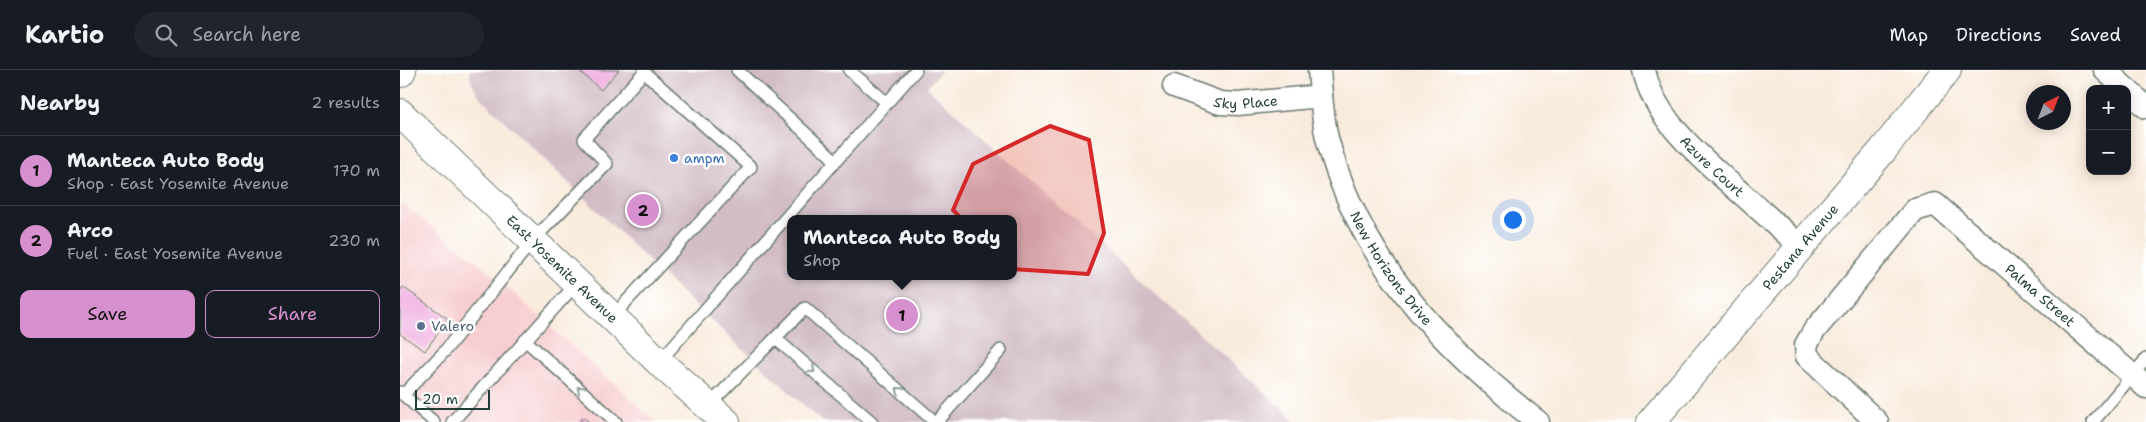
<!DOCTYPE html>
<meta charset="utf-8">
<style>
:root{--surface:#171b24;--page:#20242c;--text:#f1f3f6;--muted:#9ea1a6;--line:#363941;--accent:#d690ce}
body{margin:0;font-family:"Shantell Sans",sans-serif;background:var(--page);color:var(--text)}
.controls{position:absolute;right:15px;top:15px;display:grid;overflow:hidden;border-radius:10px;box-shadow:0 2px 12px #0003}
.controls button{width:45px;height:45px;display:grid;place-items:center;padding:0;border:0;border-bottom:1px solid var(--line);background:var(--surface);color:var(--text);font:25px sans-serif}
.compass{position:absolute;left:1626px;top:15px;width:45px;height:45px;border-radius:50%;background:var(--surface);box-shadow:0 2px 12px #0003;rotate:42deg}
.scale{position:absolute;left:15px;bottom:12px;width:75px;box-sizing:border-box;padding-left:5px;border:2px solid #1f3d34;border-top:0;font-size:14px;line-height:18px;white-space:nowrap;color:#1f3d34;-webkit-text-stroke:4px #fff;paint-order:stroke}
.you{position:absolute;left:1112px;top:149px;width:18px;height:18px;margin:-12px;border:4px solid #fff;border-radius:50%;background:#1a73e8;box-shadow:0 0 0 8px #1a73e833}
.badge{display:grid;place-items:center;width:32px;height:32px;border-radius:50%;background:var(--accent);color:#111;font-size:16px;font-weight:700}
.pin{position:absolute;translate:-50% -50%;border:2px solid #fff;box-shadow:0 1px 5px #0006}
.popup{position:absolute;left:387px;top:145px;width:230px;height:65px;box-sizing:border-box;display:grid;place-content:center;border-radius:10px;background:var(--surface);filter:drop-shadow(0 1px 4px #0005);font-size:16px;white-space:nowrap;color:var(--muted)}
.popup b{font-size:19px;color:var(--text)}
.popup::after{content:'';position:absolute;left:50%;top:100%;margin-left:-10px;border:10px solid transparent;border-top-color:var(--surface)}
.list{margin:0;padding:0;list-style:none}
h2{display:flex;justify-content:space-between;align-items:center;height:65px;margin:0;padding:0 20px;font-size:21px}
h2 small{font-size:16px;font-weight:400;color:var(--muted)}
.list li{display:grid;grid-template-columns:32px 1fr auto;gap:15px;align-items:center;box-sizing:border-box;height:70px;padding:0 20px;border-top:1px solid var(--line)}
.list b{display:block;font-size:19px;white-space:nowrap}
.list p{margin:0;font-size:16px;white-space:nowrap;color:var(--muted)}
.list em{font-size:16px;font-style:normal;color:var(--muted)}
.actions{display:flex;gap:10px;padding:15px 20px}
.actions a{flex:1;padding:11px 0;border:1px solid var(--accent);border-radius:10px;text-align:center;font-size:18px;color:var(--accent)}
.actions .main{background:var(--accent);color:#111}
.icon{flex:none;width:28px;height:28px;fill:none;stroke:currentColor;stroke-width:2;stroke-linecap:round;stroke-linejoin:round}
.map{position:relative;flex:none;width:1746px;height:352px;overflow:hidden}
header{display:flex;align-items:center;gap:30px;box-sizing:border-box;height:70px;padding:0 25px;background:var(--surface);border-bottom:1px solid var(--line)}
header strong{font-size:24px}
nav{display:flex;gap:28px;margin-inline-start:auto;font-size:18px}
.search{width:350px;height:45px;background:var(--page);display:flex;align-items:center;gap:12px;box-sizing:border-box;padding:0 18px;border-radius:28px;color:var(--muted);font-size:19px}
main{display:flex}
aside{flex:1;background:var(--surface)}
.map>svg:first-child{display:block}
.built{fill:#f7cfd2}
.industrial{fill:#d2bdc6;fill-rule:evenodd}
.building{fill:#efa8de}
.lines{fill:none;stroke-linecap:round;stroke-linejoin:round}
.lane-casing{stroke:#6b7a6f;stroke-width:14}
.street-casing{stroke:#6b7a6f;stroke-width:25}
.secondary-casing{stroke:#6b7a6f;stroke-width:30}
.primary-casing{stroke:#6b7a6f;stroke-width:30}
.lane{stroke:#fff;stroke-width:11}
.street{stroke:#fff;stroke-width:22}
.secondary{stroke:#fff;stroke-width:28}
.primary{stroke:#fff;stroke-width:28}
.oneway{stroke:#8f9e9a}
.marked{fill:#d62828;fill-opacity:0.2;stroke:#d62828;stroke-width:4;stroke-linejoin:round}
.shop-dot{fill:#3f7fe0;stroke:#fff;stroke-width:2}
.service-dot{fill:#5c6f8a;stroke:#fff;stroke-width:2}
.labels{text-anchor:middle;stroke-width:5;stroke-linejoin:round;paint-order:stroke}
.street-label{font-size:14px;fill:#1f3d34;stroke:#fff}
.shop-label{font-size:14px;fill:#366cbe;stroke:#fff;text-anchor:start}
.service-label{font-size:14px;fill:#4e5e75;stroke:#fff;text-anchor:start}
</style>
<header>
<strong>Kartio</strong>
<div class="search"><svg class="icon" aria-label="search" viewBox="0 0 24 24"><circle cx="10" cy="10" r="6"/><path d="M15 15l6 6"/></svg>Search here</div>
<nav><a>Map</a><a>Directions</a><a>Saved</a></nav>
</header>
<main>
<aside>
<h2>Nearby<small>2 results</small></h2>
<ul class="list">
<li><span class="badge">1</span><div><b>Manteca Auto Body</b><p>Shop · East Yosemite Avenue</p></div><em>170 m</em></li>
<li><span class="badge">2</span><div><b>Arco</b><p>Fuel · East Yosemite Avenue</p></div><em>230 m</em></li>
</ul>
<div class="actions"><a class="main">Save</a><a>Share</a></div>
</aside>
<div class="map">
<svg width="1746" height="352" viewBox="0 0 1746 352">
<rect width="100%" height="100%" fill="#fff"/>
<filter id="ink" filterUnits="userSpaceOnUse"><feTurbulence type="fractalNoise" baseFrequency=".02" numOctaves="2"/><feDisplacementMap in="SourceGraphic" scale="10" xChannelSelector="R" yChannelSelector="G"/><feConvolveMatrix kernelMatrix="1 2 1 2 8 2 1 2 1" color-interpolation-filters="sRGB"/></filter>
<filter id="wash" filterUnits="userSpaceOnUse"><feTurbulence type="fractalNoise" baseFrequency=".0096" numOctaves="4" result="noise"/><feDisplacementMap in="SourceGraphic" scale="20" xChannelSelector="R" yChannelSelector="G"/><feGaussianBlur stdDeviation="1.12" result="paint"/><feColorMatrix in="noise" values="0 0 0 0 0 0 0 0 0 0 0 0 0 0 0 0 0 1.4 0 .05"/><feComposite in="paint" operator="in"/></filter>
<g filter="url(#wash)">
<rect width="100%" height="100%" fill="#f9ebdc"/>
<path class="built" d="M0 132 88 200 256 352H0Z"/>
<path class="industrial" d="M70 0H542L527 17 897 352H422L284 225 80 27 70 9ZM391 149H613V206H391Z"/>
<g id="blocks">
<path class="building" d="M178 0H219L201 20Z
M3 217 48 249 25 281 0 264V221Z
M183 347 189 352H179Z"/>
</g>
</g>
<g filter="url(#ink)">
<use href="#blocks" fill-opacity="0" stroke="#6b7a6f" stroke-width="1"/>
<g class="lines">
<defs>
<path id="lane" d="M337 0 436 91
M449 0 487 33
M375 268 472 352
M125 270 216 352
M259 292 516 0
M0 322 34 352
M3 325 44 282 133 170 207 94 184 69 244 2 351 97 212 247
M308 336 405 238 535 352
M52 352 177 213
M537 352 601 280
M1693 352 1746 289"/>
<g id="street">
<path id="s1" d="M919 0C921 22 922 46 927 68 959 191 1041 276 1138 352"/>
<path id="s2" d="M1244 0C1254 49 1299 85 1334 117 1356 136 1378 156 1400 176"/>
<path d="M1705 0 1726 19"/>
<path id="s3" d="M774 16 820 33 838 34 921 26"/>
<path d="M1727 20 1746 37"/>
<path id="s4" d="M1477 352 1407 286 1406 275 1414 261 1515 140 1535 134 1746 317"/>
</g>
<g id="secondary">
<path d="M0 3 2 0"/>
<path id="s5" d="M1251 352 1483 80 1547 0"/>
</g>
<g id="primary">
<path id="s6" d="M0 43 259 292 326 352"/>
</g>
</defs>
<use href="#lane" class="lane-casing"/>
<use href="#street" class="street-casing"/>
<use href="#secondary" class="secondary-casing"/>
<use href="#primary" class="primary-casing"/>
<use href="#lane" class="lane"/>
<use href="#street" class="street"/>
<use href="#secondary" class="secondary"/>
<use href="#primary" class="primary"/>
</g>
<defs><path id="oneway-chevron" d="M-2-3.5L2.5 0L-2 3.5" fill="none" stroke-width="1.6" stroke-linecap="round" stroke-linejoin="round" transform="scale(1.25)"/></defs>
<g class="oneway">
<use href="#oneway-chevron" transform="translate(412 300) rotate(41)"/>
<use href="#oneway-chevron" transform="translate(180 319) rotate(-138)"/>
<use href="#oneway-chevron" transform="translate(499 320) rotate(-139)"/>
</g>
</g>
<path class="marked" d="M650 56 689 70 704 163 688 204 611 199 553 140 573 94Z"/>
<circle class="shop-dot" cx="274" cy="88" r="5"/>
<circle class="service-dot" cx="21" cy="256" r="5"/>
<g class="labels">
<g class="street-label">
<text dy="5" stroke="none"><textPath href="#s3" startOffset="75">Sky Place</textPath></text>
<text dy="5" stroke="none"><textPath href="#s2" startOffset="120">Azure Court</textPath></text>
<text dy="5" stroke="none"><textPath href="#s5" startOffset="230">Pestana Avenue</textPath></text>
<text dy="5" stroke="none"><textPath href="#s1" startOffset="215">New Horizons Drive</textPath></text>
<text dy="5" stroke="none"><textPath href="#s6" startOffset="225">East Yosemite Avenue</textPath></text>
<text dy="5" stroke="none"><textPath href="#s4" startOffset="441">Palma Street</textPath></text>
</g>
<g class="shop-label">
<text x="284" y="93">ampm</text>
</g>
<g class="service-label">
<text x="31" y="261">Valero</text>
</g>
</g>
</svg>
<div class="controls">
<button>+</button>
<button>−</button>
</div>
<svg class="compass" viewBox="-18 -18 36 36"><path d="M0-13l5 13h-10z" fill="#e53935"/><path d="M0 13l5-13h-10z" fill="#9ea1a6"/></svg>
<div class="scale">20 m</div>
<div class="you"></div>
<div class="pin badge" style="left:502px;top:245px">1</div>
<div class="popup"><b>Manteca Auto Body</b>Shop</div>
<div class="pin badge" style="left:243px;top:140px">2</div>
</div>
</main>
